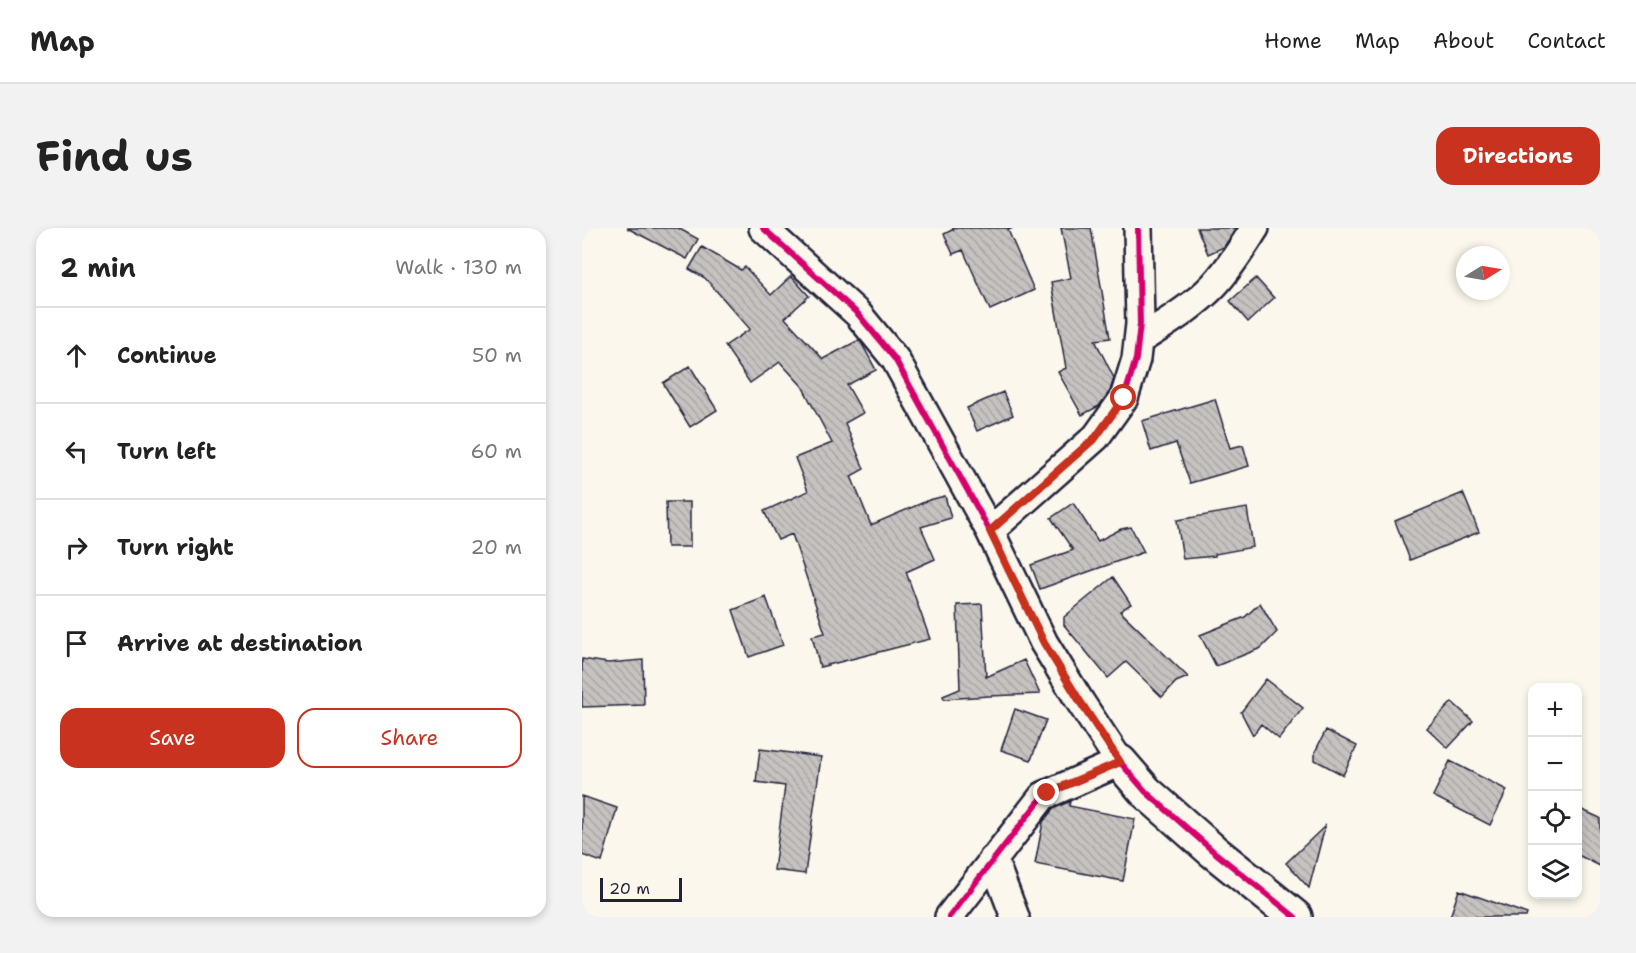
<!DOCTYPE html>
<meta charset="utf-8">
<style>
:root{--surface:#fff;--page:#f2f2f2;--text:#222;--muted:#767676;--line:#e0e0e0;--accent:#c8321e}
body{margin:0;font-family:"Shantell Sans",sans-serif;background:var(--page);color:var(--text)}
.controls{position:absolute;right:18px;bottom:18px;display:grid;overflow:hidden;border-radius:12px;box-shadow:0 3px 9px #0003}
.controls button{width:54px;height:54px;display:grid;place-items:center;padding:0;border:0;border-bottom:2px solid var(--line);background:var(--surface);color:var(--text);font:30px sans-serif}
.compass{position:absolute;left:874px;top:18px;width:54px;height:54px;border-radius:50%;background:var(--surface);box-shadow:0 3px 9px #0003;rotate:79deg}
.scale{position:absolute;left:18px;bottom:15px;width:82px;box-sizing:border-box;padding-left:6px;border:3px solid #22223b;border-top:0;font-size:16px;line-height:21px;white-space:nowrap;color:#22223b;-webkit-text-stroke:4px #fbf7ec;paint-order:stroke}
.stop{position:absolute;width:18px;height:18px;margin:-14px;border:4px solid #c8321e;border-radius:50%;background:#fff}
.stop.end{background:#c8321e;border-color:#fff;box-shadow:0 2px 6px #0008}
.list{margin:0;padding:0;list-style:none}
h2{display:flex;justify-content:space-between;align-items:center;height:78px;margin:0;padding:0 24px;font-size:26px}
h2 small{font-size:20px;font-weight:400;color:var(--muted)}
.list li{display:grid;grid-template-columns:39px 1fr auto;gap:18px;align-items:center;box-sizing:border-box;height:96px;padding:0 24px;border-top:2px solid var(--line)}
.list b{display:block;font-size:22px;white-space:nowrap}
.list em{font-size:20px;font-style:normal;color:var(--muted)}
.actions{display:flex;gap:12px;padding:18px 24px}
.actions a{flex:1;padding:14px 0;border:2px solid var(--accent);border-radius:18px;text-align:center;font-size:21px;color:var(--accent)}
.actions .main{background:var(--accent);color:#fff}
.icon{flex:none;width:33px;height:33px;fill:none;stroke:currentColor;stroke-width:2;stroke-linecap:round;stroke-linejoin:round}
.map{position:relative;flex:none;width:1018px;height:689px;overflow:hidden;border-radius:18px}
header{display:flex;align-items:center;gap:36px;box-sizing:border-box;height:84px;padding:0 30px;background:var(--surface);border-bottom:2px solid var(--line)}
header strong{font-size:28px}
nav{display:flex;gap:33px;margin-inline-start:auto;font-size:21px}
.intro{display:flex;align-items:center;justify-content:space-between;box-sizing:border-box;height:144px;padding:0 36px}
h1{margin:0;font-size:42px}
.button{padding:15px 27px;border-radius:18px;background:var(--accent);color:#fff;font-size:21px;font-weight:700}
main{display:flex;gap:36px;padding:0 36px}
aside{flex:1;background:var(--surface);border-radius:18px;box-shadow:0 3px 9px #0003}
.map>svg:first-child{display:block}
.building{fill:url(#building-back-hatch);stroke:#22223b;stroke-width:1.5}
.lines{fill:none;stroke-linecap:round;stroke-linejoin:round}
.minor-casing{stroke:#22223b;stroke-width:32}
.tertiary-casing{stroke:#22223b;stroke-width:38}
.minor{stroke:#fbf7ec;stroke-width:27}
.tertiary{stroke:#fbf7ec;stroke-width:33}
.cycleway-casing{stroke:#fbf7ec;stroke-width:10}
.cycleway{stroke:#d6006c;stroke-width:6}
.route{stroke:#c8321e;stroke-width:8}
</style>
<header>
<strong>Map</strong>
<nav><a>Home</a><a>Map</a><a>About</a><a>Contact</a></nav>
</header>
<div class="intro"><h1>Find us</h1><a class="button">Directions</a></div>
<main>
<aside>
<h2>2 min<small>Walk · 130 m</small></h2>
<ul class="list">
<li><svg class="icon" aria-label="ahead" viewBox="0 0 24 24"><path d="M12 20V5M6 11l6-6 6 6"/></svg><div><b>Continue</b></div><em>50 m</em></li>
<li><svg class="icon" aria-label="left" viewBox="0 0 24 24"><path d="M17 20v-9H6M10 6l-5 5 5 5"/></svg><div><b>Turn left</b></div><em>60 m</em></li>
<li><svg class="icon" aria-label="right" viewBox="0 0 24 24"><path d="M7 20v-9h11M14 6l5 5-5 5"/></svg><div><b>Turn right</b></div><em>20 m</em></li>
<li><svg class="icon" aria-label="arrive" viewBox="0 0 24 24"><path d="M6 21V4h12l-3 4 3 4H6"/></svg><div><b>Arrive at destination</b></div></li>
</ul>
<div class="actions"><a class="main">Save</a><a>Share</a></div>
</aside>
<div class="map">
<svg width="1018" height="689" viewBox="0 0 1018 689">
<defs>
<pattern id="building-back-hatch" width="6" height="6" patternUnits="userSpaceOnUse" patternTransform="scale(1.5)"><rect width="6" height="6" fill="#c6c2c0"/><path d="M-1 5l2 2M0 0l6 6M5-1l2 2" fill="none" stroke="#aaa6a6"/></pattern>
</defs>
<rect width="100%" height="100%" fill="#fbf7ec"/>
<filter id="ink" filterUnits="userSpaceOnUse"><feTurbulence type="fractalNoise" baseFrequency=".0167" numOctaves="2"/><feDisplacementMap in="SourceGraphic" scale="12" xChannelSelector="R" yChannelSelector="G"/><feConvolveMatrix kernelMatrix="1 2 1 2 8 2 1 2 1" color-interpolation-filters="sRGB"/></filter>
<g filter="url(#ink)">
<path class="building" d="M45 0H96L116 11 105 31Z
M371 0H431L426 2 452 62 408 82 381 22 371 26 362 6 372 1Z
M479 0H509L528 110 513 112 532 150 528 163 517 178 500 187 476 144 484 140 469 54 489 50Z
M615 0H654L642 19 626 26Z
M120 19 159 42 163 39 189 67 209 48 227 68 203 90 241 131 277 112 280 116 294 142 265 157 281 185 263 195 282 241 269 248 289 297 347 272 363 268 369 290 339 299 353 331 324 344 348 411 238 439 230 408 243 405 210 306 196 312 182 283 226 263 213 230 250 215 220 158 198 134 168 155 143 118 168 101 123 50 107 41Z
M674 50 692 70 666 94 648 73Z
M108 138 135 182 108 199 81 155Z
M421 164 431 187 395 203 385 180Z
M633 171 648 220 661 217 667 238 608 255 594 215 569 223 560 193Z
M881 265 897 304 828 332 813 293Z
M84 274H108V319H85Z
M491 275 516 313 539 301 549 299 562 324 458 361 449 337 491 322 469 290Z
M665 280 671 319 633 326V328L601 331 595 292Z
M531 349 549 376 538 383 606 449 594 454 580 469 544 434 526 450 482 397V389Z
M184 369 201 417 167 429 151 382Z
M678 375 695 404 679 420 634 438 618 407 663 389Z
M400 376 404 449 442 432 458 466 407 468 362 471 361 468 378 461 375 377Z
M0 431 26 435 61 432 62 477 0 479Z
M684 451 721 480 697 511 679 496 671 507 659 484Z
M870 474 891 493 866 520 845 500Z
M433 481 464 492 449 532 419 522Z
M744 502 775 518 761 547 733 532V524Z
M178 521 239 529 223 646 192 642 203 558 174 554Z
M868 533 925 562 908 597 851 568Z
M0 568 35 580 20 634 0 627Z
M488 573 487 578 553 591 541 653 453 636 461 594 471 581Z
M996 580 1018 590V638L996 627Z
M743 598 727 660 704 635Z
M877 662 945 686 944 689H868Z"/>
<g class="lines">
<defs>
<path id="minor" d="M181 0 276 86 313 131 408 303 462 415 499 475 538 534 461 568 367 689
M556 113C582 96 610 80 632 57 648 40 660 20 673 0
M408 303 514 209 542 170 554 131 558 96 556 0
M411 631 433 689"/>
<path id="tertiary" d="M538 534 564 564 631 623 713 689"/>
</defs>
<use href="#minor" class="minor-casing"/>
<use href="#tertiary" class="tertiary-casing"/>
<use href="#minor" class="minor"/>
<use href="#tertiary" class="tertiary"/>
<defs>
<path id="cycleway" d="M181 0 276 86 313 131 408 303 462 415 499 475 538 534 564 564 631 623 713 689
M408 303 514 209 542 170 554 131 558 96 556 0
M367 689 461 568 538 534"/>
</defs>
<use href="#cycleway" class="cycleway-casing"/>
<use href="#cycleway" class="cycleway"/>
</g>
</g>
<g class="lines" filter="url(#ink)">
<path class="route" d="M465 565 538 534 499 475 462 415 408 303 514 209 542 170"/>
</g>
</svg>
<div class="controls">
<button>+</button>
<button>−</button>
<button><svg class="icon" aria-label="locate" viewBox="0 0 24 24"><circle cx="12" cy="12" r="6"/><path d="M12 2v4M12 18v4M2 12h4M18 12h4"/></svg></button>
<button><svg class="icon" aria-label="layers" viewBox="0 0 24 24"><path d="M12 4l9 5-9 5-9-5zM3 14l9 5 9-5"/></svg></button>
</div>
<svg class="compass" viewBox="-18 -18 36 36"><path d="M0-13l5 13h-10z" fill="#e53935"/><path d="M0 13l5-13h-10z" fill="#767676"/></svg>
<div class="scale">20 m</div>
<div class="stop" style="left:542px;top:170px"></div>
<div class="stop end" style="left:465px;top:565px"></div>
</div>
</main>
